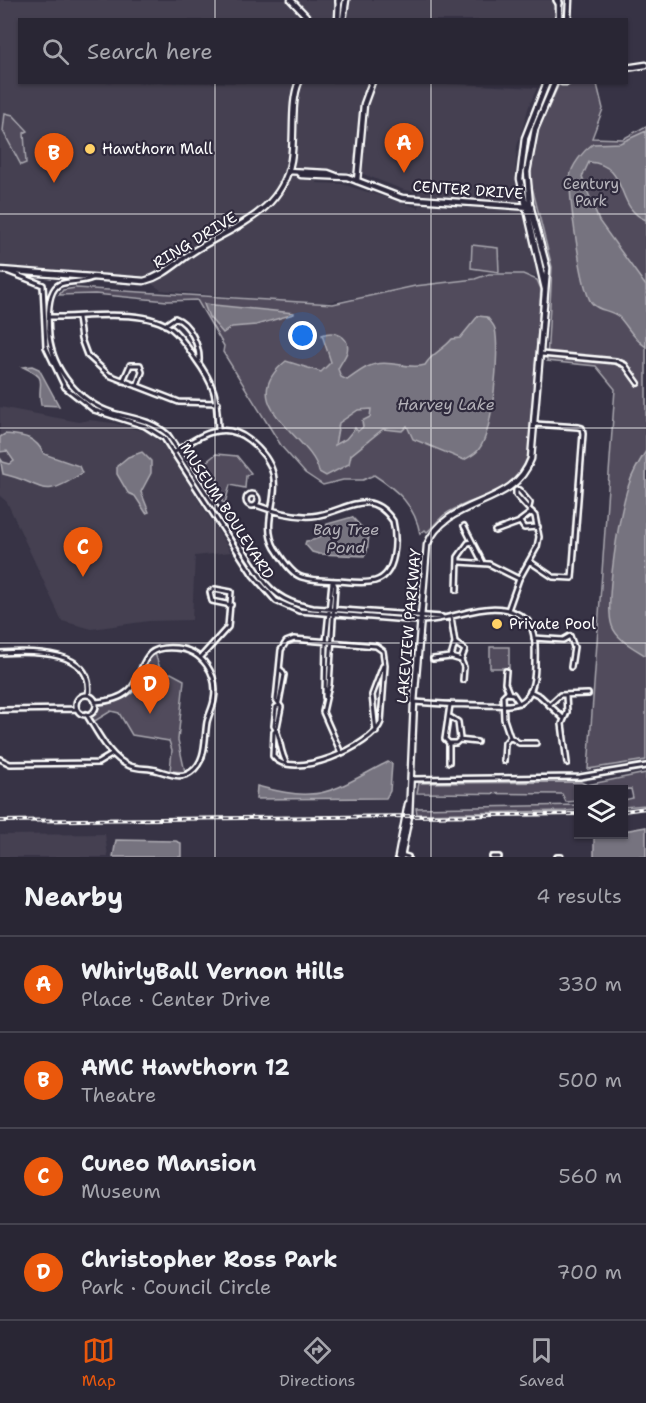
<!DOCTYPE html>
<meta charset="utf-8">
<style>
:root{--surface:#292634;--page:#353240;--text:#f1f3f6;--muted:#a5a5ac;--line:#45434f;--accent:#ea580c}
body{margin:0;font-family:"Shantell Sans",sans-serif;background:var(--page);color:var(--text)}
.controls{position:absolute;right:18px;bottom:18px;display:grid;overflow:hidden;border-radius:0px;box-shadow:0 2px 4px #0004}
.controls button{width:54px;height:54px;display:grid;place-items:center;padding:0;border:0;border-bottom:2px solid var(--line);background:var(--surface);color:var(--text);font:30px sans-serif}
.you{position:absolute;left:303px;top:336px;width:21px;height:21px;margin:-15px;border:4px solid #fff;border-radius:50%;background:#1a73e8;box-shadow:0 0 0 9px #1a73e833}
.badge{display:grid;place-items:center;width:39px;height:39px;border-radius:50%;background:var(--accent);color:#fff;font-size:20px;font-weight:700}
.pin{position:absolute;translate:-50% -50px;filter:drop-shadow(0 2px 3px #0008)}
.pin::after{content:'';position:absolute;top:32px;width:21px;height:18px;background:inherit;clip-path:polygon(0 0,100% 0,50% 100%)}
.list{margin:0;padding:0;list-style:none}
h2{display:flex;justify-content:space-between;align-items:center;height:78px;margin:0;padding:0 24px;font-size:26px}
h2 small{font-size:20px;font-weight:400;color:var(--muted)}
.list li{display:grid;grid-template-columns:39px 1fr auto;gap:18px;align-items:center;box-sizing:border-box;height:96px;padding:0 24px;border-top:2px solid var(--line)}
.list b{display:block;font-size:22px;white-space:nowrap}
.list p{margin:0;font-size:20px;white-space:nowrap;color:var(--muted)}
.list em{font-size:20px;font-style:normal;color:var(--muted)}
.icon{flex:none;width:33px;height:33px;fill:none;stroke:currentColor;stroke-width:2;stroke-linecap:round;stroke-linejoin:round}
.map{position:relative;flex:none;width:646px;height:857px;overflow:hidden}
.search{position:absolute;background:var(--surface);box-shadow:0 2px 4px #0004;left:18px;right:18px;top:18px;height:66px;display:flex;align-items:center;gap:15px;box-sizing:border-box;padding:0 21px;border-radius:0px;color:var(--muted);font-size:22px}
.sheet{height:462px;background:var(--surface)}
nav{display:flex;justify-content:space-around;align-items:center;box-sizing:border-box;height:84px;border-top:2px solid var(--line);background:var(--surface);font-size:16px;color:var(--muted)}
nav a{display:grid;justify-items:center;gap:3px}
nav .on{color:var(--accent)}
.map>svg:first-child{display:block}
.built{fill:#444051;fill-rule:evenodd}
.green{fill:#514c5c;stroke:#a8a6ae;stroke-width:1.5}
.water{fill:#76737f;stroke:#adabb2;stroke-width:1.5;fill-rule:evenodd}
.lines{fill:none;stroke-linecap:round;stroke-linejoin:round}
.street-casing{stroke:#fff;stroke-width:8}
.secondary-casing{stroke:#fff;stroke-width:9}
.primary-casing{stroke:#fff;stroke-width:10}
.street{stroke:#2f2a3d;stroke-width:3}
.secondary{stroke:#2f2a3d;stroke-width:4.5}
.primary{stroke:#2f2a3d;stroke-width:5}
.rail-casing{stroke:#fff;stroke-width:4}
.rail{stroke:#2f2a3d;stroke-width:1.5;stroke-dasharray:4.5;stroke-linecap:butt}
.grid{fill:none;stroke:#fff;stroke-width:1.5;stroke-opacity:0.55}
.poi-dot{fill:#ffd166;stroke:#2f2a3d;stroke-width:2}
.labels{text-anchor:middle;stroke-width:4.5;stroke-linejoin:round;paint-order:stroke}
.poi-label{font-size:15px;fill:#fff;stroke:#2f2a3d;text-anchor:start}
.park-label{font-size:15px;fill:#b9b7be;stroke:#2f2a3d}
.street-label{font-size:15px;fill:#fff;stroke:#2f2a3d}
.water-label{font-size:16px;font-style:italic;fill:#b4b2b9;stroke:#2f2a3d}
</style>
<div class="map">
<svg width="646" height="857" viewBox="0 0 646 857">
<rect width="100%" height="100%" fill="#373345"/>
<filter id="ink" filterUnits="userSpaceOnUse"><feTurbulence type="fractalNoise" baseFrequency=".0167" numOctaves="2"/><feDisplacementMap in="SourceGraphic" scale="12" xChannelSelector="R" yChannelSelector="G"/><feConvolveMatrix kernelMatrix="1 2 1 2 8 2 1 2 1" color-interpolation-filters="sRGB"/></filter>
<g filter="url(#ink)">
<path class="built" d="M0 0H555L557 3 555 20H20V82L369 83 358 122 356 144H366L368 100 377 83H438L537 88 529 106 517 146 515 178 538 275 311 304 161 290 143 278 0 265ZM324 169 363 174 404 190 418 192 419 208 342 184 316 183Z
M0 407 79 422 89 420 113 423 151 433 167 450 231 552 195 556 192 620 149 621 92 629 62 621 7 502 0 496Z
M105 834 108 857H0V835Z"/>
<path class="green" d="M559 84H597L603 109 592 138 623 139 646 126V760L588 769 615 389 596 366 547 361 552 267 531 183V164L535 137Z
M5 113 13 115 28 131 24 133 26 163 21 165 3 131Z
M472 245 498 248 499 272 471 268Z
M489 274H523L537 280 541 289 529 453C512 503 480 490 444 515 438 520 433 527 427 532L425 530 420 534C415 505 397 490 374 475L363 480H343L323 485 305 473 282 447 223 352 224 346 197 300 167 301 95 294 59 295 63 290 76 288 333 304 415 286 475 279Z
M216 454 237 456 251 473 246 476 245 488 230 485 225 503 222 502V496L217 498 214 493 217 491V479L208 471 206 462Z
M490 647H509V668H490Z
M155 653 162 675 171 673 184 680 178 740 185 772 170 771 172 750 169 741 132 735 119 713 111 711 93 722 92 718 99 704C119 702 139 696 144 674 147 665 146 658 155 653Z
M646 773V805L624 807V800L633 798 631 789 578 790V801L566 802 562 794 417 793 419 783 581 782 587 785Z
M578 805V810L565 811 417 814 416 808Z"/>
<path class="water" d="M646 131V220C614 208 630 165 589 162L582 177 599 221 646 286V347C632 337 629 328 619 317 611 309 598 312 591 302 581 288 569 197 570 178 570 167 584 150 593 144L620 143Z
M204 304 294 313V314L256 325 232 327 223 333 209 317Z
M478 316 487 317C490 321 494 325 495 329 500 351 493 432 479 449 476 454 469 457 464 460L413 439 407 426 402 431 383 429 351 455 349 464 326 476 319 472C313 436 231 405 286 361L321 372 331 362 322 335C334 330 351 336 347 352 345 358 340 364 338 369L341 377 347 380C357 374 364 366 376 364 393 360 408 370 425 365 432 353 443 350 452 339L460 338ZM358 410 371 409 370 417 362 421 363 427 358 431 355 428 346 439 335 445 339 423Z
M32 366 39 369 59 406 41 405C36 380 51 380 23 367Z
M5 434C24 436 35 436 44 454L79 466 82 473C40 502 45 483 3 474L0 458 3 462 10 464 14 461 7 451 0 452V437Z
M646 451V656C634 648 617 640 612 626 604 603 620 509 629 484 633 472 639 462 646 451Z
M142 452 151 461V473L141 492 149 512 146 513 135 496 128 493 117 474V466L128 457Z
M352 517 369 535 367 552 364 556 319 554 312 552 305 544 306 541C320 540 322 537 327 524Z
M388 762 392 764 390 791 386 798 256 799 257 786C274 790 291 795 309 794 336 794 364 773 388 762Z
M646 827V857H594V836L624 834V831Z
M116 840 176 841 181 843V857H113Z"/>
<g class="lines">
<defs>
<path id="street" d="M7 271 43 285 46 347 65 387 94 410 145 426 164 438 253 575 276 601 299 611 420 621C456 622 495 592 528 621 537 634 535 651 535 666 534 712 512 705 479 705 457 705 436 704 414 702
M92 278C81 283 70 280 60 284 46 290 48 323 49 336 53 371 79 402 113 413 134 419 152 420 168 435L262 578C275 597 291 604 313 608L442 617
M49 317C83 318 144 307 172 329 181 336 188 348 195 358 215 385 217 396 218 430
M78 318 81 339 87 355 109 375 179 402 218 403
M165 325 175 318C190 323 200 347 199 361
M541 354 616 361 625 365 638 383
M123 381 130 365H140L142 372 137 386
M175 452C197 437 223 419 249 440 300 481 255 512 275 548 281 557 289 571 299 576 309 581 327 580 339 581 351 582 364 584 375 581 397 575 397 539 393 521 368 484 344 514 312 516 295 517 272 511 256 505
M246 500a6 6 0 1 1 12 0a6 6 0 1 1-12 0Z
M520 521 532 512
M520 522 524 528 538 527
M464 526 483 563
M495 531 520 522
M529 561 553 577 572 578 583 434 582 428 578 427 535 424
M460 562 489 564 519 579
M333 581 335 586 329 685 323 712 341 753
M457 590 458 557 468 543 472 542
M508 610 519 579 537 547 539 537 535 516 516 495V490H519L530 503 529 507
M451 617 455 643 451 657 461 660 465 650 455 643
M534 638 563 640 570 636 574 647 571 667
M0 653C31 651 95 649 88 695
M201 657 228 627 231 592 215 589 210 592 212 601 231 605
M433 659 451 657
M461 660 464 667 463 680
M506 671 505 683 509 693
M530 691 540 696 563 718
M76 705a10 10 0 1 1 20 0a10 10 0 1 1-20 0Z
M566 696 567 712 562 724 567 763
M325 697 326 642 332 582
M279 702 284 675 281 670
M450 705 445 739 449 743H456L460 739 458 722 450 717
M549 705 560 695 588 694
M278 706 276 707 274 726C281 737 279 752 287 764
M0 710 77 709
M86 714C97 731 110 759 130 766 138 769 148 768 156 770 168 773 180 780 191 772 207 761 204 739 207 722 209 714 213 707 214 700 219 674 202 650 176 648 122 643 161 699 95 702
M277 730 274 732 273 756C291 782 373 746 381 722L385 665 383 651 376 646 294 639 286 642 281 650 276 700 281 707 277 727
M376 732 372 695 383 666
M510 737 504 719 503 696 506 693 513 694 519 703
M459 740 477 742
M449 743V762
M0 759 10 764 98 763 113 754
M504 761 505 743 510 737 519 743H536
M411 779 580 777 646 766
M401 855 408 857
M492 857H499
M557 857H561"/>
<path id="secondary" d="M291 0 310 20
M338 20 339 0
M343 20 346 0
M559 20V0
M568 20 569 0
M626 68 646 65
M562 82H567
M288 171 328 173 336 176
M298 172 301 175 347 177 402 198 531 207
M357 181 364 104 372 82
M0 270 144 281C164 276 175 264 191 253 232 226 281 215 291 160 295 137 290 102 299 82
M545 289 520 179 525 138 547 82
M398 857 408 804
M401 857 409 816 414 702 427 545C447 496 513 509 531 459L547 268 530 205 527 172 535 129 555 82"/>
<path id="primary" d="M339 0V2
M557 0 559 3"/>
</defs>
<use href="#street" class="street-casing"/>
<use href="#secondary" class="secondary-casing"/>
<use href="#primary" class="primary-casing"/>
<use href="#street" class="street"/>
<use href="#secondary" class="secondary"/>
<use href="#primary" class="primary"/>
<defs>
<path id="rail" d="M624 811 646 808
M0 821 578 814"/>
</defs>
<use href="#rail" class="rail-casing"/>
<use href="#rail" class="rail"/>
</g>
</g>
<path class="grid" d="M215 0V20M431 0V20M215 82V857M431 82V857M0 214H646M0 428H646M0 643H646"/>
<g class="poi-dot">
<circle cx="90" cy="149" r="6"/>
<circle cx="497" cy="624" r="6"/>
</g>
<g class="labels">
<g class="poi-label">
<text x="102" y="154">Hawthorn Mall</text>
<text x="509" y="629">Private Pool</text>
</g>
<g class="park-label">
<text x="591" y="189">Century<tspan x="591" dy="17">Park</tspan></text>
</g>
<g class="street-label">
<text transform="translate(468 190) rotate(4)" y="5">CENTER DRIVE</text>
<text transform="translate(195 240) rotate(-31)" y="5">RING DRIVE</text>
<text transform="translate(227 511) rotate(57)" y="5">MUSEUM BOULEVARD</text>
<text transform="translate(409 626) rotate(-85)" y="5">LAKEVIEW PARKWAY</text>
</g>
<g class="water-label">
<text x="446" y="410">Harvey Lake</text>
<text x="346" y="535">Bay Tree<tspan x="346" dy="18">Pond</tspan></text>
</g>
</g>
</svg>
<div class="controls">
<button><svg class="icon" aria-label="layers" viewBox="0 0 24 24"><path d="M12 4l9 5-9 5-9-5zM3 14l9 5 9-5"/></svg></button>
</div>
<div class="you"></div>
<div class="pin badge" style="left:404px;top:173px">A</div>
<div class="pin badge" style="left:54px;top:183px">B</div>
<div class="pin badge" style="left:83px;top:577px">C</div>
<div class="pin badge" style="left:150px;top:714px">D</div>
<div class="search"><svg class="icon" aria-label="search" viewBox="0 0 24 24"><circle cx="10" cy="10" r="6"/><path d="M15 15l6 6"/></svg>Search here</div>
</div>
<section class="sheet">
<h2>Nearby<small>4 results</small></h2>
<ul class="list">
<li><span class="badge">A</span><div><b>WhirlyBall Vernon Hills</b><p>Place · Center Drive</p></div><em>330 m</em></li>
<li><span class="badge">B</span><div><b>AMC Hawthorn 12</b><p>Theatre</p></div><em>500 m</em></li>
<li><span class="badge">C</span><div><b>Cuneo Mansion</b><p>Museum</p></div><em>560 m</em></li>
<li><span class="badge">D</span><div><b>Christopher Ross Park</b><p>Park · Council Circle</p></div><em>700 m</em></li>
</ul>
</section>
<nav>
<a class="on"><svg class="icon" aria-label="map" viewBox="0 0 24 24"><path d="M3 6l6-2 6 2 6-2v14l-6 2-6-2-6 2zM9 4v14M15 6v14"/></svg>Map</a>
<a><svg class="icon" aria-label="directions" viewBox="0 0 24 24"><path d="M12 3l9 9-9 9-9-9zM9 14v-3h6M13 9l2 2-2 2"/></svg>Directions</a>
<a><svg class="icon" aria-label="saved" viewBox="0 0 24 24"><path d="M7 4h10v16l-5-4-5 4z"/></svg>Saved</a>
</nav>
